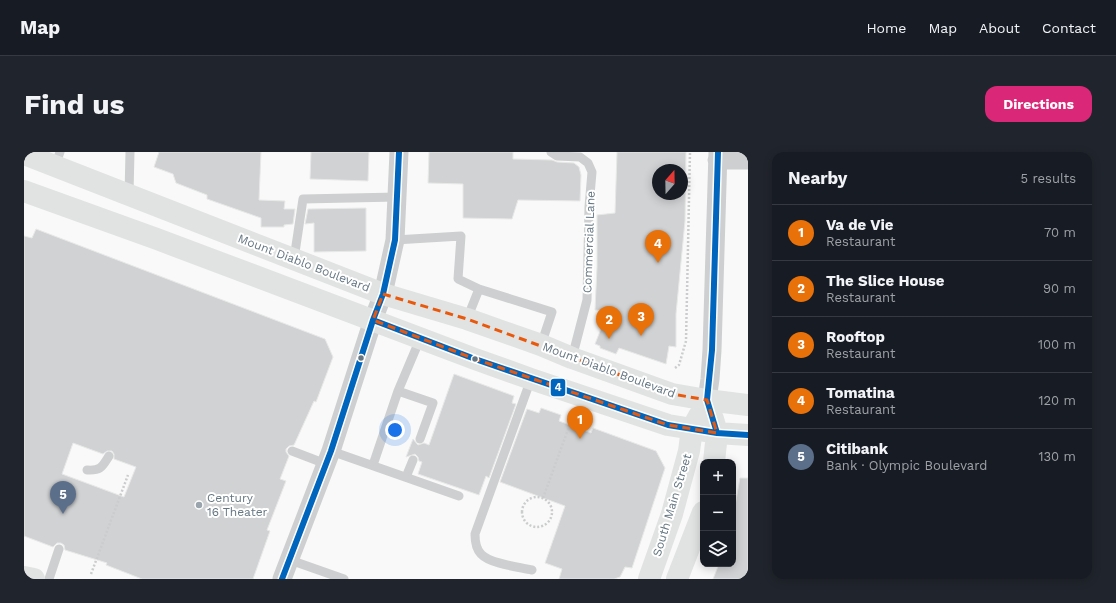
<!DOCTYPE html>
<meta charset="utf-8">
<style>
:root{--surface:#171b24;--page:#20242c;--text:#f1f3f6;--muted:#9ea1a6;--line:#363941;--accent:#db2777}
body{margin:0;font-family:"Work Sans",sans-serif;background:var(--page);color:var(--text)}
.controls{position:absolute;right:12px;bottom:12px;display:grid;overflow:hidden;border-radius:8px;box-shadow:0 2px 10px #0003}
.controls button{width:36px;height:36px;display:grid;place-items:center;padding:0;border:0;border-bottom:1px solid var(--line);background:var(--surface);color:var(--text);font:20px sans-serif}
.compass{position:absolute;left:628px;top:12px;width:36px;height:36px;border-radius:50%;background:var(--surface);box-shadow:0 2px 10px #0003;rotate:20deg}
.you{position:absolute;left:371px;top:278px;width:14px;height:14px;margin:-10px;border:3px solid #fff;border-radius:50%;background:#1a73e8;box-shadow:0 0 0 6px #1a73e833}
.badge{display:grid;place-items:center;width:26px;height:26px;border-radius:50%;background:var(--accent);color:#fff;font-size:13px;font-weight:700}
.pin{position:absolute;translate:-50% -33px;filter:drop-shadow(0 1px 2px #0008)}
.pin::after{content:'';position:absolute;top:21px;width:14px;height:12px;background:inherit;clip-path:polygon(0 0,100% 0,50% 100%)}
.list{margin:0;padding:0;list-style:none}
h2{display:flex;justify-content:space-between;align-items:center;height:52px;margin:0;padding:0 16px;font-size:17px}
h2 small{font-size:13px;font-weight:400;color:var(--muted)}
.list li{display:grid;grid-template-columns:26px 1fr auto;gap:12px;align-items:center;box-sizing:border-box;height:56px;padding:0 16px;border-top:1px solid var(--line)}
.list b{display:block;font-size:15px;white-space:nowrap}
.list p{margin:0;font-size:13px;white-space:nowrap;color:var(--muted)}
.list em{font-size:13px;font-style:normal;color:var(--muted)}
.icon{flex:none;width:22px;height:22px;fill:none;stroke:currentColor;stroke-width:2;stroke-linecap:round;stroke-linejoin:round}
.map{position:relative;flex:none;width:724px;height:427px;overflow:hidden;border-radius:12px}
header{display:flex;align-items:center;gap:24px;box-sizing:border-box;height:56px;padding:0 20px;background:var(--surface);border-bottom:1px solid var(--line)}
header strong{font-size:19px}
nav{display:flex;gap:22px;margin-inline-start:auto;font-size:14px}
.intro{display:flex;align-items:center;justify-content:space-between;box-sizing:border-box;height:96px;padding:0 24px}
h1{margin:0;font-size:28px}
.button{padding:10px 18px;border-radius:12px;background:var(--accent);color:#fff;font-size:14px;font-weight:700}
main{display:flex;gap:24px;padding:0 24px}
aside{flex:1;background:var(--surface);border-radius:12px;box-shadow:0 2px 10px #0003}
.map>svg:first-child{display:block}
.building{fill:#d0d2d3;stroke:#e8e8e8;fill-rule:evenodd}
.lines{fill:none;stroke-linecap:round;stroke-linejoin:round}
.path{stroke:#cbcccd;stroke-width:2.5;stroke-dasharray:2 2;stroke-linecap:butt}
.lane{stroke:#cecfd0;stroke-width:9}
.street{stroke:#cecfd0;stroke-width:19}
.secondary{stroke:#e1e2e2;stroke-width:22}
.bus-1-casing{stroke:#fff;stroke-width:9}
.bus-1{stroke:#0065bd;stroke-width:6}
.marked{fill:none;stroke:#e8590c;stroke-width:3;stroke-dasharray:8 5;stroke-linejoin:round}
.bus-dot{fill:#657683;stroke:#fff;stroke-width:1.5}
.poi-dot{fill:#99a4ac;stroke:#fff;stroke-width:1.5}
.labels{text-anchor:middle;stroke-width:4;stroke-linejoin:round;paint-order:stroke}
.street-label{font-size:12px;fill:#657683;stroke:#fff}
.poi-label{font-size:12px;fill:#657683;stroke:#fff;text-anchor:start}
.line-badge{stroke:#fff;stroke-width:1.5}
.badge-label{font-size:11px;text-anchor:middle;font-weight:bold;fill:#fff}
</style>
<header>
<strong>Map</strong>
<nav><a>Home</a><a>Map</a><a>About</a><a>Contact</a></nav>
</header>
<div class="intro"><h1>Find us</h1><a class="button">Directions</a></div>
<main>
<div class="map">
<svg width="724" height="427" viewBox="0 0 724 427">
<rect width="100%" height="100%" fill="#f9f9f9"/>
<path class="building" d="M135 0H237L235 48 261 49 260 57H271L269 72 260 73V75H237V66L183 47V43L152 31 149 22 130 15Z
M287 0H345L344 29 286 27Z
M405 0H489V7L528 8 533 10 550 11 555 15 557 23 556 49 494 48 488 67 439 66V32L404 31Z
M593 0H662L661 69 652 162V195L645 194 642 212 595 196 592 202 576 196V194L571 192 584 159 571 158 573 115V63L591 61ZM634 18H658V42H634Z
M342 56V99L290 100V71L281 72 284 57Z
M12 77 301 187 309 205 292 250 290 249 270 293 265 294 262 297V300L265 304 256 327 262 329 243 378 246 379 229 427H118L82 413 83 411 41 398 40 393 37 391H33L29 395 0 384V84L8 86ZM49 291 79 302 83 299H88L90 302V307L112 315 100 345 38 322Z
M430 222 490 244 488 251 492 252 465 326 462 324 455 343 394 322 398 310 395 309 394 305 391 302 382 305 389 287 394 293 400 291 405 293Z
M517 256 537 263 535 269 567 281 569 276 632 299 641 316 608 416 601 415 596 425 590 427H535L538 417 521 411 541 354 476 330 503 257 515 261Z
M716 326H724V427H689L695 412H709V354H711Z"/>
<g class="lines">
<path class="path" d="M651 216 655 213 662 189 666 0
M498 360a15 15 0 1 1 30 0a15 15 0 1 1-30 0Z
M519 346 550 261
M67 422 104 323"/>
<path class="lane" d="M527 0 533 4 556 5 564 11 568 20 565 55 563 148 548 206
M31 14 36 0
M105 42 106 0
M371 88 437 84 434 127 455 137 443 167
M270 107 279 47 373 45
M455 137 528 160 517 193
M507 227 451 382C451 389 452 397 457 402 466 412 495 415 508 418
M374 239 409 251 396 287
M268 299 302 312
M307 299 435 344
M349 313 374 239 396 187
M63 318C77 319 78 315 85 304
M382 325 389 308
M266 408 320 427
M25 427 35 397"/>
<path class="street" d="M693 8H724
M683 248 686 227 688 198 694 0
M258 427 307 299 349 168 359 142 371 88 375 0"/>
<path class="secondary" d="M0 2 359 142 443 167 517 193 548 206 648 242 683 248 724 253
M0 39 133 87 451 207 507 227 644 273 693 281 724 283
M689 267 693 281 690 310
M0 425 10 427
M625 427 648 362 665 299 668 277 675 264
M653 427 679 360"/>
<defs>
<path id="bus-1" d="M349 168 451 207 644 273 693 281 724 283
M693 281 683 248 688 198 694 0
M258 427 307 299 349 168 359 142 371 88 375 0"/>
</defs>
<use href="#bus-1" class="bus-1-casing"/>
<use href="#bus-1" class="bus-1"/>
</g>
<path class="marked" d="M359 142 443 167 648 242 683 248 693 281 644 273 451 207 349 168Z"/>
<g class="bus-dot">
<circle cx="337" cy="206" r="3.5"/>
<circle cx="451" cy="207" r="3.5"/>
</g>
<circle class="poi-dot" cx="175" cy="353" r="4"/>
<g class="labels">
<g class="street-label">
<text transform="translate(565 90) rotate(-88)" y="4">Commercial Lane</text>
<text transform="translate(280 111) rotate(21)" y="4">Mount Diablo Boulevard</text>
<text transform="translate(585 218) rotate(20)" y="4">Mount Diablo Boulevard</text>
<text transform="translate(648 353) rotate(-73)" y="4">South Main Street</text>
</g>
<g class="poi-label">
<text x="183" y="350">Century<tspan x="183" dy="14">16 Theater</tspan></text>
</g>
</g>
<rect class="line-badge" x="526" y="226" width="16" height="19" rx="4" fill="#0065bd"/>
<g class="badge-label">
<text x="534" y="239">4</text>
</g>
</svg>
<div class="controls">
<button>+</button>
<button>−</button>
<button><svg class="icon" aria-label="layers" viewBox="0 0 24 24"><path d="M12 4l9 5-9 5-9-5zM3 14l9 5 9-5"/></svg></button>
</div>
<svg class="compass" viewBox="-18 -18 36 36"><path d="M0-13l5 13h-10z" fill="#e53935"/><path d="M0 13l5-13h-10z" fill="#9ea1a6"/></svg>
<div class="you"></div>
<div class="pin badge" style="left:556px;top:287px;background:#e8710a">1</div>
<div class="pin badge" style="left:585px;top:187px;background:#e8710a">2</div>
<div class="pin badge" style="left:617px;top:184px;background:#e8710a">3</div>
<div class="pin badge" style="left:634px;top:111px;background:#e8710a">4</div>
<div class="pin badge" style="left:39px;top:362px;background:#5c6f8a">5</div>
</div>
<aside>
<h2>Nearby<small>5 results</small></h2>
<ul class="list">
<li><span class="badge" style="background:#e8710a">1</span><div><b>Va de Vie</b><p>Restaurant</p></div><em>70 m</em></li>
<li><span class="badge" style="background:#e8710a">2</span><div><b>The Slice House</b><p>Restaurant</p></div><em>90 m</em></li>
<li><span class="badge" style="background:#e8710a">3</span><div><b>Rooftop</b><p>Restaurant</p></div><em>100 m</em></li>
<li><span class="badge" style="background:#e8710a">4</span><div><b>Tomatina</b><p>Restaurant</p></div><em>120 m</em></li>
<li><span class="badge" style="background:#5c6f8a">5</span><div><b>Citibank</b><p>Bank · Olympic Boulevard</p></div><em>130 m</em></li>
</ul>
</aside>
</main>
